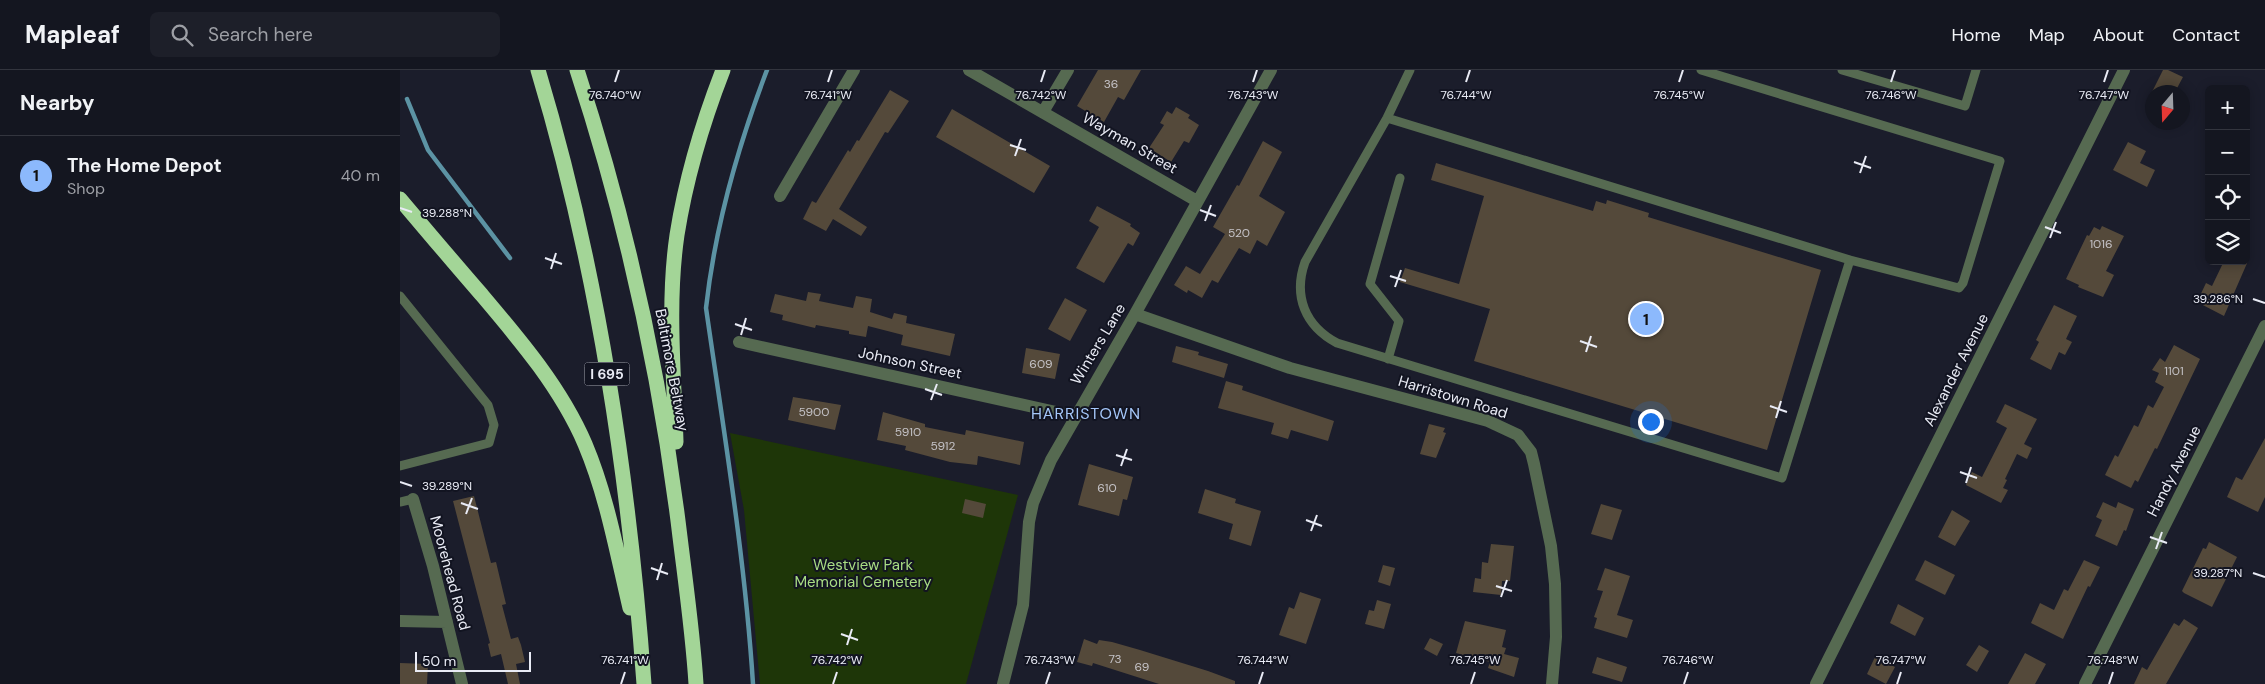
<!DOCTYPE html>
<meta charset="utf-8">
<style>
:root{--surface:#141620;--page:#1d1f29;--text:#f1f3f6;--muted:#9d9fa5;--line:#33353e;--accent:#8cb9fc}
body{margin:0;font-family:"DM Sans",sans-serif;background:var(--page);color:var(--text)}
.controls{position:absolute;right:15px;top:15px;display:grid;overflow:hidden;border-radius:8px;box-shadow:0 2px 12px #0003}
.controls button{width:45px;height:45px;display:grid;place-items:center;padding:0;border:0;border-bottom:1px solid var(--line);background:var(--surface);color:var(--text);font:25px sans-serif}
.compass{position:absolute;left:1745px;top:15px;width:45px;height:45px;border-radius:50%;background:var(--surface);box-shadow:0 2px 12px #0003;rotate:199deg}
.scale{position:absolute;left:15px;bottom:12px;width:116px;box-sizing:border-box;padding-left:5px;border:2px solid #e9ebf5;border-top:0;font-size:14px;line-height:18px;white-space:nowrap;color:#e9ebf5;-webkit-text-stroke:4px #121421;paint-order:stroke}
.you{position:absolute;left:1250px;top:351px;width:18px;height:18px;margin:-12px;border:4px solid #fff;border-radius:50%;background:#1a73e8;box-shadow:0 0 0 8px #1a73e833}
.badge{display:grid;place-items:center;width:32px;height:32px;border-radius:50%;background:var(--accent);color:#111;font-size:16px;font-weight:700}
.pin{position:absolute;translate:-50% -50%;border:2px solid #fff;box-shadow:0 1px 5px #0006}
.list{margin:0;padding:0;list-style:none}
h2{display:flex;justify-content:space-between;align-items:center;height:65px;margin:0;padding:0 20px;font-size:21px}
h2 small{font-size:16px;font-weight:400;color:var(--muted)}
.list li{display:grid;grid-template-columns:32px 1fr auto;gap:15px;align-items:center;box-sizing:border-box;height:80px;padding:0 20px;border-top:1px solid var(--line)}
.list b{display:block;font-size:19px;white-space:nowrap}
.list p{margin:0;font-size:16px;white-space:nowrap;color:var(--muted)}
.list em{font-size:16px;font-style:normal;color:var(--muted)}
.icon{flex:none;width:28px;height:28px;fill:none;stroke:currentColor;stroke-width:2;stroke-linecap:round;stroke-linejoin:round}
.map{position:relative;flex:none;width:1865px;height:614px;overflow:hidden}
header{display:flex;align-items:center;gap:30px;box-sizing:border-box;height:70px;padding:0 25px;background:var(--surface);border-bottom:1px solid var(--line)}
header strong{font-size:24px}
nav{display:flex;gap:28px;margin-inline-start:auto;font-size:18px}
.search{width:350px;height:45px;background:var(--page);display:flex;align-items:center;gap:12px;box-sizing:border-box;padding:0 18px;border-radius:8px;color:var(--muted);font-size:19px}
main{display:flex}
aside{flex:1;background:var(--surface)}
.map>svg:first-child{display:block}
.green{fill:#1e3608}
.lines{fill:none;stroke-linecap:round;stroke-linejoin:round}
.stream{stroke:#5c93a4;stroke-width:4.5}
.building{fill:#54493a}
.service{stroke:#566a51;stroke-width:9}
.minor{stroke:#566a51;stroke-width:12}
.motorway{stroke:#a3d597;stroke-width:15}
.ticks{fill:none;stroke:#e9ebf5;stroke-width:2}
.labels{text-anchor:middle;stroke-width:4;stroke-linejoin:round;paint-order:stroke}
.number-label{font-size:12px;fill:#c4c2c6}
.shield{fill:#121421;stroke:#a8aab5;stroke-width:1}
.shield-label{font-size:14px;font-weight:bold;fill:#e9ebf5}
.street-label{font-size:15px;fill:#e9ebf5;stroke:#121421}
.park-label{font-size:15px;fill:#a9dd84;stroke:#121421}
.neighbourhood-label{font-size:16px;letter-spacing:1px;fill:#a5c7f9;stroke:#121421}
.ticks-label{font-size:12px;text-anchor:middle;fill:#e9ebf5;stroke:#121421;stroke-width:4;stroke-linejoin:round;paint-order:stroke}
</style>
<header>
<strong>Mapleaf</strong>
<div class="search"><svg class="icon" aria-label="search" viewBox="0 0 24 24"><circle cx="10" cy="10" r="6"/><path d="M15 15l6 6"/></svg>Search here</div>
<nav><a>Home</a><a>Map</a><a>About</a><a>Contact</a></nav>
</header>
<main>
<aside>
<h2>Nearby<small></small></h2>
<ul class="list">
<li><span class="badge">1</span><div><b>The Home Depot</b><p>Shop</p></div><em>40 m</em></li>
</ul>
</aside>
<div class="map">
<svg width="1865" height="614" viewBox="0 0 1865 614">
<rect width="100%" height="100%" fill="#1b1d2b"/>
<path class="green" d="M330 363 618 425 566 614H360L344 440Z"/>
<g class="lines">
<path class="stream" d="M7 29 28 80 110 188
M353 614C345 488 324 363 306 238 315 157 338 76 367 0"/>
</g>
<path class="building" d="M698 0H741L724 30 718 27 704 52 677 36Z
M1763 0H1768L1783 7 1775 22H1752Z
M490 20 509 31 488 63 485 62 439 139 467 157 461 166 433 149 426 161 403 149 412 131 416 133 448 80 450 82 457 70 459 71Z
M776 37 790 45 788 48 799 55 789 73 784 71 771 92 749 78 764 55 760 53 767 41 772 44Z
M552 39 650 96 634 123 536 67Z
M863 71 882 82 859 126 885 142 867 176 857 170 850 184 839 178 818 213 812 210 802 228 788 220 787 223 774 215 786 196 800 204 825 164 813 157 837 115 839 116Z
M1728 72 1746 81 1740 93 1755 100 1747 117 1713 100Z
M1036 93 1193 141 1196 131 1206 134 1207 130 1249 143 1248 147 1421 200 1367 380 1074 291 1090 239 1000 212 1005 198 1059 214 1084 126 1031 110Z
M697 136 731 154 730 156 740 163 733 176 728 173 704 213 676 198 699 157 689 151Z
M1702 156 1724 166 1706 201 1714 205 1703 227 1678 217 1679 215 1666 209 1687 165 1689 166 1694 157 1700 160Z
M1824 191H1848L1824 246 1797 232 1806 213 1812 216Z
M408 222 421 224 419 231 453 238 456 226 472 229 470 242 492 249 494 243 507 246 506 253 555 264 550 286 501 275 503 265 468 256 466 267 449 264V261L416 255 415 258 382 250 383 245 370 242 375 224 406 231Z
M665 228 687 240 670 271 648 259Z
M1654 235 1677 246 1666 269 1672 272 1665 285 1659 282 1651 300 1630 289 1639 272 1636 270Z
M1774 275 1800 289 1757 379 1755 378 1738 412 1735 410 1731 418 1705 405 1715 385 1718 387 1734 355 1738 357 1748 335 1753 338 1764 317 1755 312 1759 303 1752 300 1760 288 1765 292Z
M776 276 799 282 798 285 828 294 824 308 772 292Z
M626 278 660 284 655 309 622 303Z
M826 311 843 316 842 320 934 351 928 371 891 360 888 369 871 364 874 353 818 338Z
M393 327 441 335 435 360 388 350Z
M1605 334 1637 349 1624 374 1632 378 1627 389 1617 384 1605 409 1607 410 1603 418 1608 420 1601 433 1566 415 1572 402 1582 407 1607 358 1596 352Z
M483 342 525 354V357L565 365 566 360 624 372 620 395 578 386 577 395 550 392 505 380 506 376 477 370Z
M1029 354 1045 358 1043 362 1046 363 1036 388 1020 384Z
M1865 368V427L1858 442 1827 427 1836 407 1842 410Z
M689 394 733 407 727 430 723 429 719 446 678 435Z
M805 419 836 429 835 433 861 441 851 476 829 469 833 454 798 443Z
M74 426 91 493 96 492 106 534 102 535 111 569 118 567 121 575 125 592 116 594 120 614H108L101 584 91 587 88 574 90 573 53 431Z
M565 429 586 434 583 448 562 443Z
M1703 432 1716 438 1718 432 1734 439 1726 461 1724 460 1717 476 1695 466 1702 450 1696 447Z
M1201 434 1222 440 1212 470 1191 464Z
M1552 440 1570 451 1555 476 1538 467Z
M1809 472 1837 487 1812 537 1784 523 1782 521 1803 478 1806 479Z
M1091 474 1114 476 1110 511H1102L1101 525 1073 522 1075 508 1081 509 1082 492 1088 493Z
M1525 490 1555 505 1545 525 1515 510Z
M1684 490 1700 497 1690 517 1688 516 1663 569 1631 553 1640 533 1654 540 1664 519 1668 521Z
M983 495 995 498 990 516 978 512Z
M1205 498 1230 506 1217 545 1233 550 1227 568 1194 558 1197 548 1194 547 1203 521 1197 520Z
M900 522 921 529 906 574 879 565 889 537 894 539Z
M977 530 991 534 984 559 965 554 969 540 974 541Z
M1498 534 1524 548 1515 566 1490 553Z
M1784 549 1798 558 1766 614H1734L1742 597 1747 600 1774 553 1779 556Z
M1065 551 1106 560 1102 577 1106 578 1104 584 1119 588 1114 607 1088 598 1090 592 1056 583Z
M1030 568 1043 574 1037 586 1024 579Z
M684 569 697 574 699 570 712 572 740 580 808 601 835 611V614H759L693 593 692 596 677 592Z
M1579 575 1589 581 1577 602 1566 595Z
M1625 583 1646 594 1635 614H1608Z
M1197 587 1227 597 1222 612 1192 603Z
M1475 587 1495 597 1486 614 1467 604Z
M0 593 28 594 27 614H0Z"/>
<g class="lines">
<path class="service" d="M1301 0 1600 91 1563 213 1559 218 1450 190
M1442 0 1565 36 1576 0
M987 48 1450 190 1382 408 937 273C905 256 893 226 905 192L987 48 1010 0
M0 226 88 335 94 355 89 373 0 396
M988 289 999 251 970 214 1000 108
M0 432 13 429"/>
<path class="minor" d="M569 0 797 131
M643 42 668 0
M380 126 454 0
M735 244 890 298 1088 351 1118 365 1131 382 1134 394 1151 476 1155 514 1156 567 1152 614
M339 272 674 346
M13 429 33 496 62 614
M0 551 47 552
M603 614 623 535 629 452 633 433 651 390 735 244 871 0
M1416 614 1724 0
M1685 614 1865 256"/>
<path class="motorway" d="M138 0C198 199 229 407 244 614
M177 0C227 153 261 308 280 467 286 516 293 565 296 614
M0 129C27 161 54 193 81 224 120 270 161 318 185 374 207 426 217 483 230 538
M276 372C274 304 267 233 277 165 286 108 302 54 323 0"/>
</g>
<path class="ticks" d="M215 12 219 0M428 12 432 0M641 12 645 0M853 12 857 0M1066 12 1070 0M1279 12 1283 0M1491 12 1495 0M1704 12 1708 0M610 75 626 80M615 86 621 69M1454 92 1471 98M1460 103 1466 86M0 138 12 142M800 140 816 146M805 151 811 135M1645 157 1661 163M1650 168 1656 152M145 188 162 194M151 199 156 183M990 206 1006 211M995 217 1001 200M1853 229 1865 233M335 254 352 260M341 265 346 248M1180 271 1197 277M1186 282 1191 266M525 319 542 325M531 330 537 314M1370 336 1387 342M1376 348 1381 331M716 385 732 390M721 396 727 379M1560 402 1577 408M0 412 12 416M1566 413 1571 397M61 433 78 439M66 444 72 428M906 450 922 456M911 461 917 445M1750 467 1767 473M1756 479 1762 462M251 498 268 504M1853 503 1865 507M257 510 262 493M1096 516 1112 521M1101 527 1107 510M441 564 458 570M447 575 452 559M221 614 225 602M433 614 437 602M646 614 650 602M859 614 863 602M1071 614 1075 602M1284 614 1288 602M1497 614 1501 602M1709 614 1713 602"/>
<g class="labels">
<g class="number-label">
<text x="711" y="18">36</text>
<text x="839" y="167">520</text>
<text x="1701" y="178">1016</text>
<text x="641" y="298">609</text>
<text x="1774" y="305">1101</text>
<text x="414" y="346">5900</text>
<text x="508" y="366">5910</text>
<text x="543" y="380">5912</text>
<text x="707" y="422">610</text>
<text x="715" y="593">73</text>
<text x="742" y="601">69</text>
</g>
<rect class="shield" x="184.5" y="292.5" width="45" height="23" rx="4"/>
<g class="shield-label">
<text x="207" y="309">I 695</text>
</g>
<g class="street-label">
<text transform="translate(730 73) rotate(30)" y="5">Wayman Street</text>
<text transform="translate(698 274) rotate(-59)" y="5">Winters Lane</text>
<text transform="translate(510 293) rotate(12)" y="5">Johnson Street</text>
<text transform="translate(272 300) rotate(79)" y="5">Baltimore Beltway</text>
<text transform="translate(1556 300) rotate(-63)" y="5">Alexander Avenue</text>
<text transform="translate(1053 327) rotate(17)" y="5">Harristown Road</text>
<text transform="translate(1774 401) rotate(-63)" y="5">Handy Avenue</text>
<text transform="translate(50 503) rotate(75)" y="5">Moorehead Road</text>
</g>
<g class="park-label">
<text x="463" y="500">Westview Park<tspan x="463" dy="17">Memorial Cemetery</tspan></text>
</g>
<g class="neighbourhood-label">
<text x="686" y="349">HARRISTOWN</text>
</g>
</g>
<g class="ticks-label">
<text x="853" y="29">76.743°W</text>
<text x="1279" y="29">76.745°W</text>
<text x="1491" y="29">76.746°W</text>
<text x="1704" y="29">76.747°W</text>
<text x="215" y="29">76.740°W</text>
<text x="428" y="29">76.741°W</text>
<text x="641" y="29">76.742°W</text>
<text x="1066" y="29">76.744°W</text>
<text x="47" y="147">39.288°N</text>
<text x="1818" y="233">39.286°N</text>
<text x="47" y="420">39.289°N</text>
<text x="1818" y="507">39.287°N</text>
<text x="225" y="594">76.741°W</text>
<text x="437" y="594">76.742°W</text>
<text x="650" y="594">76.743°W</text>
<text x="863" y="594">76.744°W</text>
<text x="1075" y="594">76.745°W</text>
<text x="1288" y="594">76.746°W</text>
<text x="1501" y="594">76.747°W</text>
<text x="1713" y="594">76.748°W</text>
</g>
</svg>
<div class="controls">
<button>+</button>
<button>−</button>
<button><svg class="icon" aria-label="locate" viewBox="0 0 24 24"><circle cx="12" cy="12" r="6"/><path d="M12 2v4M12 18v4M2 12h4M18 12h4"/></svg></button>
<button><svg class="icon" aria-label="layers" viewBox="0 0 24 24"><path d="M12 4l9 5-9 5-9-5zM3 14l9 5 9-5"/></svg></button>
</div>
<svg class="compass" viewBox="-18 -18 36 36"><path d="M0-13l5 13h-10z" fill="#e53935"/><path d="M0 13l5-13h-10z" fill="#9d9fa5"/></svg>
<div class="scale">50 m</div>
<div class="you"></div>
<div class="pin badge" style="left:1246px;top:249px">1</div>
</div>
</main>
